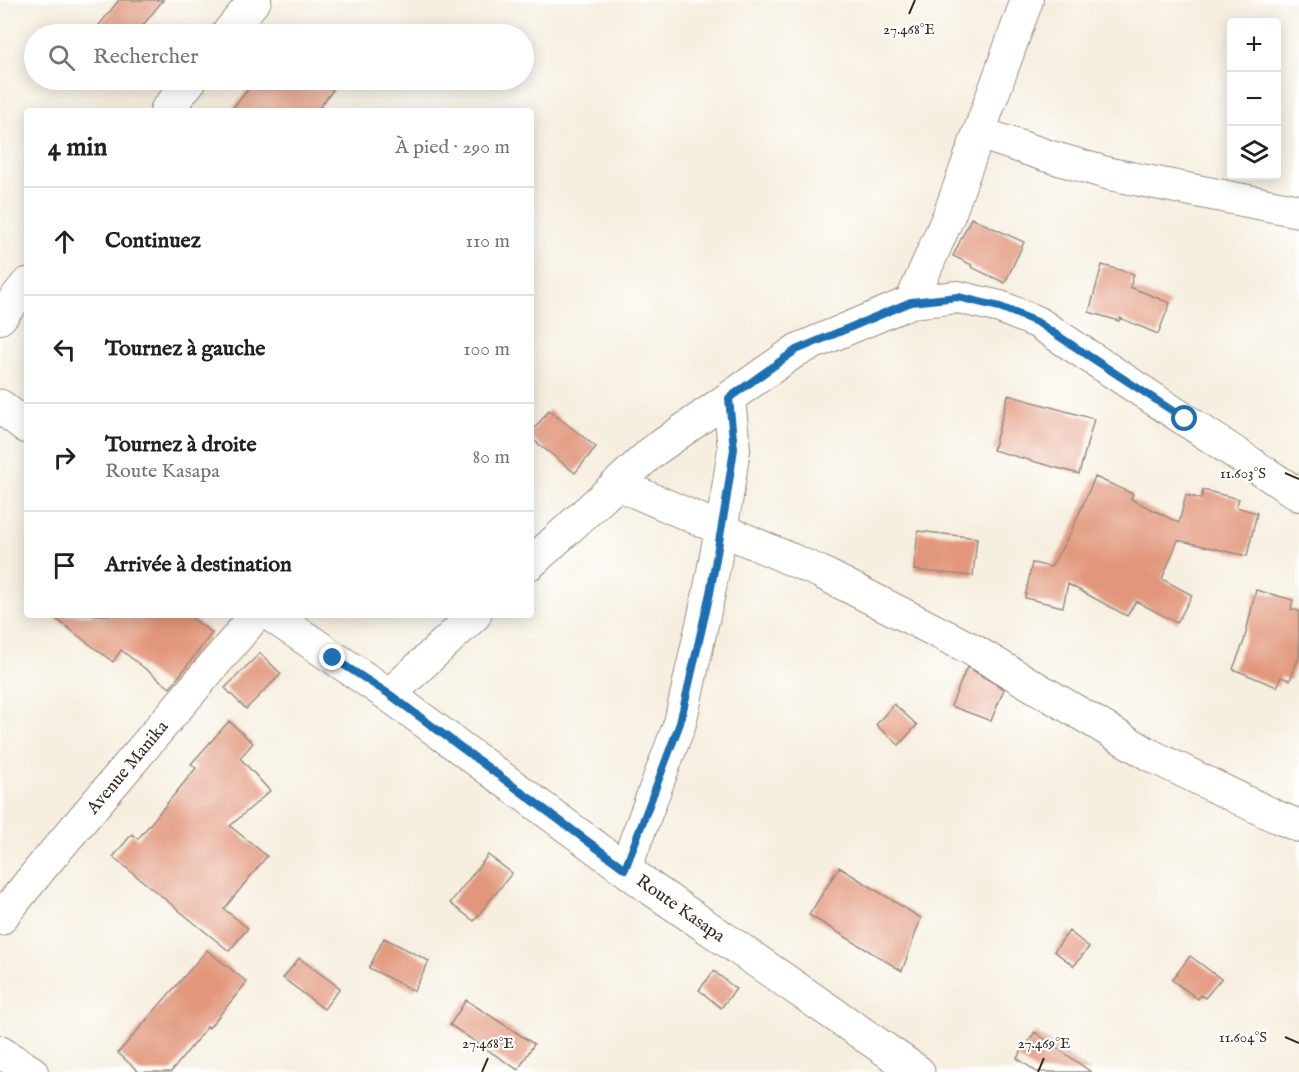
<!DOCTYPE html>
<html lang="fr">
<meta charset="utf-8">
<style>
:root{--surface:#fff;--page:#f6f6f6;--text:#202124;--muted:#757577;--line:#e0e0e0}
body{margin:0;font-family:"IM FELL English",serif;background:var(--page);color:var(--text)}
.controls{position:absolute;right:18px;top:18px;display:grid;overflow:hidden;border-radius:6px;box-shadow:0 3px 15px #0003}
.controls button{width:54px;height:54px;display:grid;place-items:center;padding:0;border:0;border-bottom:2px solid var(--line);background:var(--surface);color:var(--text);font:30px sans-serif}
.stop{position:absolute;width:18px;height:18px;margin:-14px;border:4px solid #1f6fb2;border-radius:50%;background:#fff}
.stop.end{background:#1f6fb2;border-color:#fff;box-shadow:0 2px 6px #0008}
.list{margin:0;padding:0;list-style:none}
h2{display:flex;justify-content:space-between;align-items:center;height:78px;margin:0;padding:0 24px;font-size:26px}
h2 small{font-size:20px;font-weight:400;color:var(--muted)}
.list li{display:grid;grid-template-columns:39px 1fr auto;gap:18px;align-items:center;box-sizing:border-box;height:108px;padding:0 24px;border-top:2px solid var(--line)}
.list b{display:block;font-size:22px;white-space:nowrap}
.list p{margin:0;font-size:20px;white-space:nowrap;color:var(--muted)}
.list em{font-size:20px;font-style:normal;color:var(--muted)}
.icon{flex:none;width:33px;height:33px;fill:none;stroke:currentColor;stroke-width:2;stroke-linecap:round;stroke-linejoin:round}
.map{position:relative;flex:none;width:1299px;height:1072px;overflow:hidden}
.search{position:absolute;background:var(--surface);box-shadow:0 3px 15px #0003;left:24px;top:24px;width:510px;height:66px;display:flex;align-items:center;gap:15px;box-sizing:border-box;padding:0 21px;border-radius:33px;color:var(--muted);font-size:22px}
.panel{position:absolute;background:var(--surface);box-shadow:0 3px 15px #0003;left:24px;top:108px;width:510px;height:510px;border-radius:6px}
.map>svg:first-child{display:block}
.building{fill:#e2977b}
.lines{fill:none;stroke-linecap:round;stroke-linejoin:round}
.street-casing{stroke:#988c7e;stroke-width:34}
.secondary-casing{stroke:#988c7e;stroke-width:35}
.street{stroke:#fff;stroke-width:32}
.secondary{stroke:#fff;stroke-width:33}
.route{stroke:#1f6fb2;stroke-width:8}
.ticks{fill:none;stroke:#3b2a1e;stroke-width:2}
.labels{text-anchor:middle;stroke-width:4.5;stroke-linejoin:round;paint-order:stroke}
.street-label{font-size:18px;fill:#3b2a1e;stroke:#fff}
.ticks-label{font-size:15px;text-anchor:middle;fill:#3b2a1e;stroke:#fff;stroke-width:4.5;stroke-linejoin:round;paint-order:stroke}
</style>
<div class="map">
<svg width="1299" height="1072" viewBox="0 0 1299 1072">
<rect width="100%" height="100%" fill="#fff"/>
<filter id="ink" filterUnits="userSpaceOnUse"><feTurbulence type="fractalNoise" baseFrequency=".0167" numOctaves="2"/><feDisplacementMap in="SourceGraphic" scale="12" xChannelSelector="R" yChannelSelector="G"/><feConvolveMatrix kernelMatrix="1 2 1 2 8 2 1 2 1" color-interpolation-filters="sRGB"/></filter>
<filter id="wash" filterUnits="userSpaceOnUse"><feTurbulence type="fractalNoise" baseFrequency=".008" numOctaves="4" result="noise"/><feDisplacementMap in="SourceGraphic" scale="24" xChannelSelector="R" yChannelSelector="G"/><feGaussianBlur stdDeviation="1.35" result="paint"/><feColorMatrix in="noise" values="0 0 0 0 0 0 0 0 0 0 0 0 0 0 0 0 0 1.4 0 .05"/><feComposite in="paint" operator="in"/></filter>
<g filter="url(#wash)">
<rect width="100%" height="100%" fill="#f6eede"/>
<g id="blocks">
<path class="building" d="M119 0H163L136 34H92Z
M256 80H319L333 90 317 111H230Z
M971 218 1024 242 1005 283 971 267 972 265 953 256Z
M1102 265 1134 274 1130 287 1170 303 1158 334 1120 318 1119 321 1089 312Z
M1008 395 1094 419 1079 474 993 450Z
M549 410 596 447 575 473 531 438V433Z
M1095 477 1133 494 1131 499 1179 523 1186 495 1201 499 1203 490 1239 499 1236 507 1257 513 1247 556 1178 540 1162 579 1192 595 1177 623 1136 601 1127 616 1068 584 1063 607 1025 598 1032 563 1051 567 1071 532Z
M918 531 977 538 973 576 914 570Z
M1256 590 1293 600 1291 609 1299 611V657L1290 680 1281 677 1277 687 1233 669 1244 641Z
M51 615H188L212 633 170 688 121 650 113 662Z
M260 653 281 674 246 709 225 688Z
M967 667 1004 689 991 721 951 706Z
M894 704 917 725 899 745 876 725Z
M229 721 253 743 240 758 270 791 230 826 267 856 224 909 248 928 229 951 113 857 132 834 138 839 196 768 191 764Z
M488 855 512 873 474 921 450 903Z
M839 867 921 918 902 971 809 915Z
M1069 931 1089 947 1074 966 1054 951Z
M384 938 429 961 414 991 369 968Z
M207 950 247 982 209 1028 208 1026 171 1072H139L118 1053Z
M1190 956 1221 979 1205 998 1200 995 1198 999 1172 980Z
M299 958 340 988 324 1009 283 978Z
M714 971 736 989 721 1008 699 990Z
M466 1000 534 1044 518 1070 450 1025Z
M1035 1032 1091 1072H1037L1017 1058Z"/>
</g>
</g>
<g filter="url(#ink)">
<use href="#blocks" fill-opacity="0" stroke="#988c7e" stroke-width="1.5"/>
<g class="lines">
<defs>
<path id="street" d="M227 34 255 0
M166 111 191 80
M979 133 1048 156 1110 174 1299 211
M911 302 949 215 1027 0
M0 318 27 284
M617 484 820 572 971 649 1150 755 1275 816 1299 826
M531 563 652 452 797 350 911 302 958 297 1000 307 1037 322 1299 495
M389 695 475 615
M625 869 680 723 709 593 726 502 734 449 729 398
M0 919 42 867 256 615
M0 1052 32 1072"/>
<path id="secondary" d="M0 406 27 427
M271 615 389 695 652 889 918 1072"/>
</defs>
<use href="#street" class="street-casing"/>
<use href="#secondary" class="secondary-casing"/>
<use href="#street" class="street"/>
<use href="#secondary" class="secondary"/>
</g>
</g>
<g class="lines" filter="url(#ink)">
<path class="route" d="M333 658 389 694 625 869 680 723 710 593 726 502 734 449 729 398 796 350 911 302 958 297 1000 307 1037 322 1185 419"/>
</g>
<path class="ticks" d="M909 14 915 0M1285 473 1299 479M1285 1037 1299 1043M482 1072 488 1058M1038 1072 1044 1058"/>
<g class="labels">
<g class="street-label">
<text transform="translate(127 767) rotate(-50)" y="6">Avenue Manika</text>
<text transform="translate(681 908) rotate(35)" y="6">Route Kasapa</text>
</g>
</g>
<g class="ticks-label">
<text x="909" y="34">27.468°E</text>
<text x="1243" y="478">11.603°S</text>
<text x="1243" y="1042">11.604°S</text>
<text x="488" y="1048">27.468°E</text>
<text x="1044" y="1048">27.469°E</text>
</g>
</svg>
<div class="controls">
<button>+</button>
<button>−</button>
<button><svg class="icon" aria-label="layers" viewBox="0 0 24 24"><path d="M12 4l9 5-9 5-9-5zM3 14l9 5 9-5"/></svg></button>
</div>
<div class="stop" style="left:1185px;top:419px"></div>
<div class="stop end" style="left:333px;top:658px"></div>
<div class="search"><svg class="icon" aria-label="search" viewBox="0 0 24 24"><circle cx="10" cy="10" r="6"/><path d="M15 15l6 6"/></svg>Rechercher</div>
<section class="panel">
<h2>4 min<small>À pied · 290 m</small></h2>
<ul class="list">
<li><svg class="icon" aria-label="ahead" viewBox="0 0 24 24"><path d="M12 20V5M6 11l6-6 6 6"/></svg><div><b>Continuez</b></div><em>110 m</em></li>
<li><svg class="icon" aria-label="left" viewBox="0 0 24 24"><path d="M17 20v-9H6M10 6l-5 5 5 5"/></svg><div><b>Tournez à gauche</b></div><em>100 m</em></li>
<li><svg class="icon" aria-label="right" viewBox="0 0 24 24"><path d="M7 20v-9h11M14 6l5 5-5 5"/></svg><div><b>Tournez à droite</b><p>Route Kasapa</p></div><em>80 m</em></li>
<li><svg class="icon" aria-label="arrive" viewBox="0 0 24 24"><path d="M6 21V4h12l-3 4 3 4H6"/></svg><div><b>Arrivée à destination</b></div></li>
</ul>
</section>
</div>
